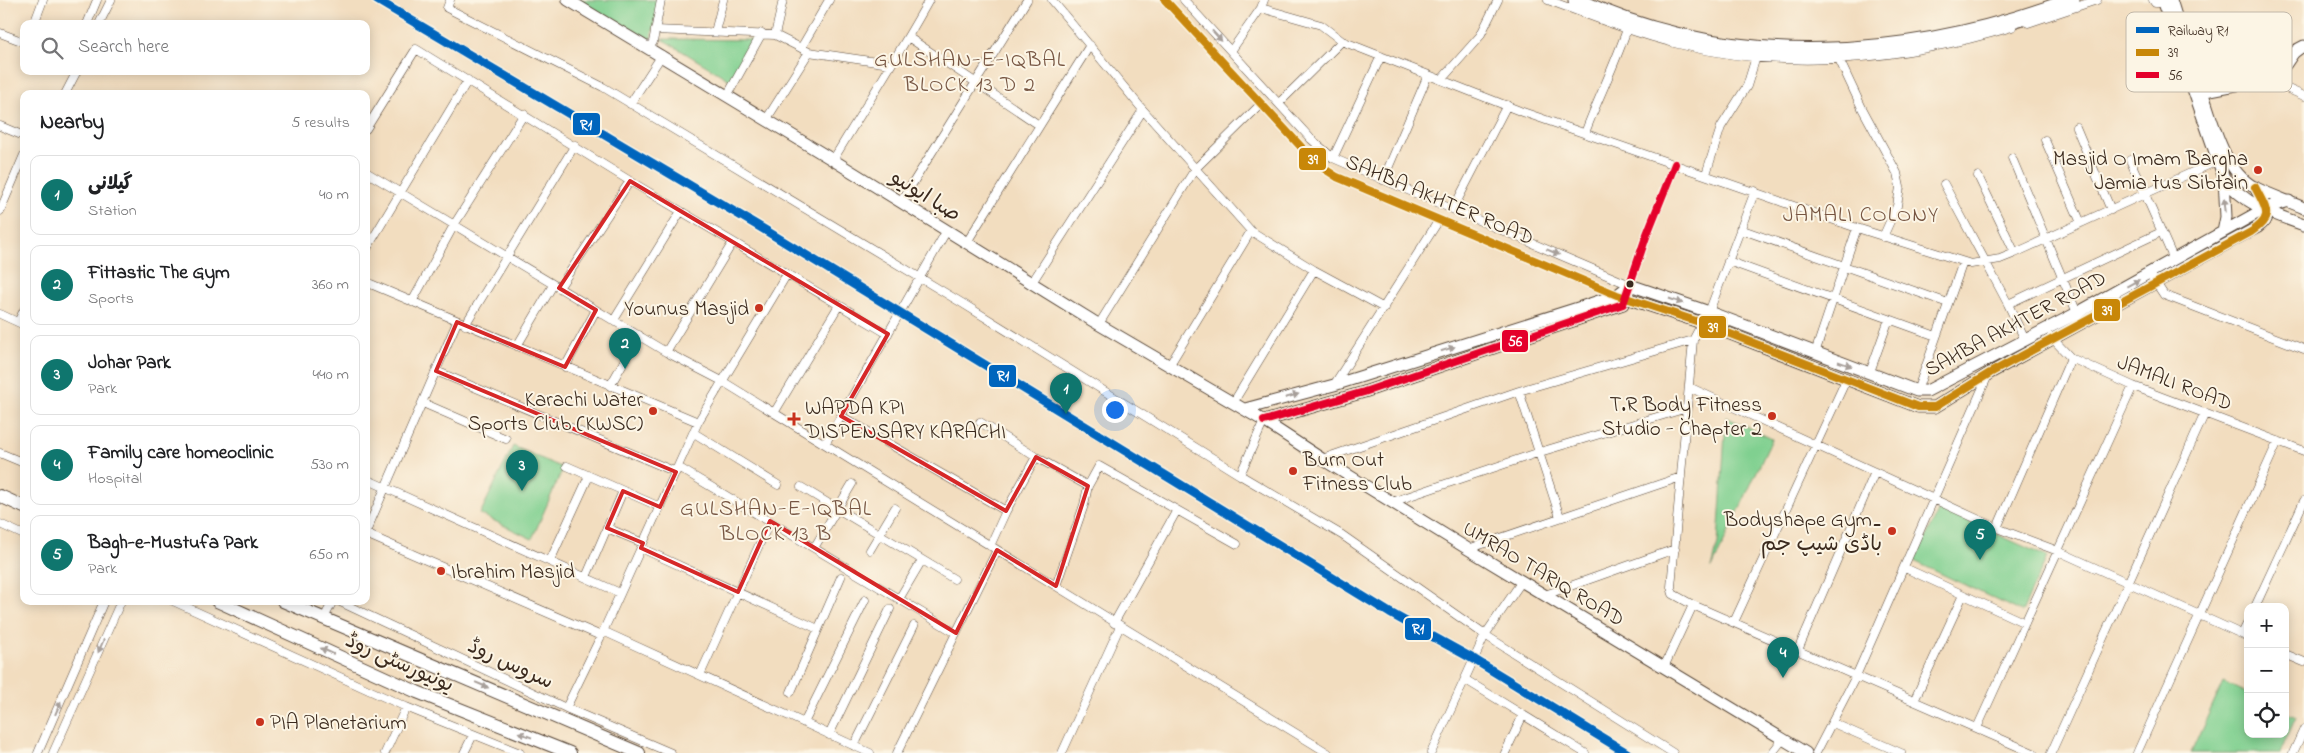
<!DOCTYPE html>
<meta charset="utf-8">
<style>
:root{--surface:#fff;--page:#f6f6f6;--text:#202124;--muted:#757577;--line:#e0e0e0;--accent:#0f766e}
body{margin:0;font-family:"Indie Flower","Playpen Sans Arabic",sans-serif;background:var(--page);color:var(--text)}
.controls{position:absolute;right:15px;bottom:15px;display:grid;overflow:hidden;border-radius:10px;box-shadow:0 2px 12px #0003}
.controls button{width:45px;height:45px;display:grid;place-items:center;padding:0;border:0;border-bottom:1px solid var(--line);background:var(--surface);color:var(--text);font:25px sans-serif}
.you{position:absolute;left:1114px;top:409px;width:18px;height:18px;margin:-12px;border:4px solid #fff;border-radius:50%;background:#1a73e8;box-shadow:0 0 0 8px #1a73e833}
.badge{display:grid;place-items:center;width:32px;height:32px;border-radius:50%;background:var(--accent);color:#fff;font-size:16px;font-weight:700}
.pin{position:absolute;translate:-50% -41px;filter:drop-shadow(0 1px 2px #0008)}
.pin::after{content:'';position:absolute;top:26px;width:18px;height:15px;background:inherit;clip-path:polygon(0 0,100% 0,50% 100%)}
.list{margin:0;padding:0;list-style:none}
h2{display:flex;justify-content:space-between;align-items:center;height:65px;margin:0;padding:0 20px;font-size:21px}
h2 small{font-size:16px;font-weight:400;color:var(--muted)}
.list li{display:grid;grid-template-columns:32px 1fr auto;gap:15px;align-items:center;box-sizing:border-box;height:80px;margin:0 10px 10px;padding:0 10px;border:1px solid var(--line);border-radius:10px}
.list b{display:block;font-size:19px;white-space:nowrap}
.list p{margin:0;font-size:16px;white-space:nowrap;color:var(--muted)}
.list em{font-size:16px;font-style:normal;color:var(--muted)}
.icon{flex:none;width:28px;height:28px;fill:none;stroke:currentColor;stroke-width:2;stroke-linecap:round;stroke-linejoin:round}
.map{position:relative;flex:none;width:2304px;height:753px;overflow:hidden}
.search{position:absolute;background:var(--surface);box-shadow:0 2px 12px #0003;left:20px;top:20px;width:350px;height:55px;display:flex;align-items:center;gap:12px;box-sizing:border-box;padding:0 18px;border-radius:10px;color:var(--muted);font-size:19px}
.panel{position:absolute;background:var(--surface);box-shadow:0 2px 12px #0003;left:20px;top:90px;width:350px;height:515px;border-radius:10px}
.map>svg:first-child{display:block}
.green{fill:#80d090;stroke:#5e7d57}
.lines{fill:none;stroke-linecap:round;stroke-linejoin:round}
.street-casing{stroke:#564536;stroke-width:9}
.secondary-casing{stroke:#564536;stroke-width:13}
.primary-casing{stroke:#564536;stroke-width:14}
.highway-casing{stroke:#564536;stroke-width:17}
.street{stroke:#fff;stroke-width:8}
.secondary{stroke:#fff;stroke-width:11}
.primary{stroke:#fff;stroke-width:12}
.highway{stroke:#fff;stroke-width:15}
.bus-1-casing{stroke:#fcf5e5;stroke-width:11}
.bus-2-casing{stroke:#fcf5e5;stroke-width:11}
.bus-1{stroke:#c88708;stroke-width:8}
.bus-2{stroke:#e4002b;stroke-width:8}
.rail-1-casing{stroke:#fcf5e5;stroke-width:12}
.rail-1{stroke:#0065bd;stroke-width:9}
.oneway{fill:#a79f9a}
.marked{fill:none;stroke:#d62828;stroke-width:4;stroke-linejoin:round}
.poi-dot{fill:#c8321e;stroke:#fcf5e5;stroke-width:2}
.bus-dot{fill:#3b2a1e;stroke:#fcf5e5;stroke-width:2}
.labels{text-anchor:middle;stroke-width:4;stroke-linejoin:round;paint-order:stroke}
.poi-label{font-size:21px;fill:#3b2a1e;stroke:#fcf5e5;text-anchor:end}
.street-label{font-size:21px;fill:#3b2a1e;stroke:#fcf5e5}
.neighbourhood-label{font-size:22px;letter-spacing:1px;fill:#775643;stroke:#fcf5e5}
.key{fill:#fcf5e5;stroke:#c2b8a9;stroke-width:1}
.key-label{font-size:14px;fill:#3b2a1e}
.line-badge{stroke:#fcf5e5;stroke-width:2}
.badge-label{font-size:14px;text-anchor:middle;font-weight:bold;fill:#fff}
</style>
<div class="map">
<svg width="2304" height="753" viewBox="0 0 2304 753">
<rect width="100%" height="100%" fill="#fcf5e5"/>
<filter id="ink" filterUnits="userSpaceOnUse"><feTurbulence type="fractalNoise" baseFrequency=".02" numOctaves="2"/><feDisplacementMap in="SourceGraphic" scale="10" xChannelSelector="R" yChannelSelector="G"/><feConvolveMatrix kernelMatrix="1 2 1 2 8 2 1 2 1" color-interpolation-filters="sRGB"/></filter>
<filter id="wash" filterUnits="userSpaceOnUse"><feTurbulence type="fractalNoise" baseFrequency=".0096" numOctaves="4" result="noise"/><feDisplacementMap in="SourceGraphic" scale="20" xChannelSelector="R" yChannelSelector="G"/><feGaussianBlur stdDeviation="1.12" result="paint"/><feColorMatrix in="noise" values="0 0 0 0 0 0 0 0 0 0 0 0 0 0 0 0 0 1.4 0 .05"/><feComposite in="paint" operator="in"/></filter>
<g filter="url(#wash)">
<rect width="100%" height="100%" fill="#f2ddbf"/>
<path class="green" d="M568 0H660L649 48Z
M662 39 756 40 733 82Z
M1726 417 1772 439 1712 568 1718 543Z
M513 446 563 468 532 539 480 514Z
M1940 508 2047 557 2022 612 1914 561Z
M2223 682 2248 694V734H2285V712L2296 717 2280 753H2191Z"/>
</g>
<g filter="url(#ink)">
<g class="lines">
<defs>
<path id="street" d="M450 0 447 8 603 87 962 303 1240 475 1342 535 1485 635 1673 753
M1052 0 1143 110 1251 231 1314 270 1384 308
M1165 0 1317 164 1337 177 1617 295
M1184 0 1311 139 1333 158 1349 165 1630 285 1647 234 1675 164
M1548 0C1591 16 1633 33 1678 44 1787 72 1905 60 2012 27
M2153 0 2155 3H2163
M1261 8 1321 25 1342 41 1520 111 1857 228 1971 264 2000 259 2015 253 2217 161
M2028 23 2097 0
M34 24 43 0
M87 24 97 0
M99 24 111 0
M655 30 775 35 809 52 890 64
M715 32 723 0
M0 33 24 42
M775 35 783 0
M908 37 1039 125
M649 48 653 42 661 0
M801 48 829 0
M1231 51 1261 8 1264 0
M1839 59 1862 108 1897 173 1900 187 1897 206 1883 237
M2261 77 2304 96
M1441 80 1480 36 1498 0
M65 94 77 71
M727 96 762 33
M1279 103 1342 41
M630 104 662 55
M766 120 809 52
M0 126 24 136
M2076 127 2111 210
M366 129 416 49 630 181 888 334
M1585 133C1598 98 1615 65 1627 29
M2045 140 2081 223
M1333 158 1381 56
M2012 158 2077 313
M833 160C865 107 899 54 929 0
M2130 160 2174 260
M366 172 666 352 722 381 1328 753
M1706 174 1721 127 1747 86 1756 57
M1978 176 2015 253
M1383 180 1428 75
M1944 184 2008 304 2025 340
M901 202 1027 0
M1453 209 1507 105
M0 211 24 155
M1740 229 1948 303
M967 242 1090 45
M366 250 468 80
M1728 261 1936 336
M2150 274 2164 295 2304 349
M366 282 698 422
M1031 284 1143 110
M559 288 630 181
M412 302 454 225 524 114
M2008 304 2161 232
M1709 312 1755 191
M0 314 24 325
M614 320 681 211
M18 322 24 310
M1702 323 1693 340 1671 587 1673 594 1693 605 2033 753
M1099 324 1195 169 1260 105
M465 325 575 145
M2051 337 2071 358 2133 386 2304 451
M517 346 553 285
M666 352 733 242
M1815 353 1857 228
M1169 366 1251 231
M565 367 596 310
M436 371 676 472
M1870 372 1889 319
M1334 385 1439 220
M610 386 639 335
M1689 387 1997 528 2058 551 2248 637
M1519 391 1560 517
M1917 391 1963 262
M423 403 506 439
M1233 403 1314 270
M774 413 839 305
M841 416 1006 511
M980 422 1036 457 1088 486
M694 433 778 485
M825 444 947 230
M0 453 24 463
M1322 459 1519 391 1693 340
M567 466 660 507
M678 467 956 633
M1240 475 1264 421
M366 479 620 593
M801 487 954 579
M1392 502 1540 452 1687 408
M0 524 24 535
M607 528 643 543
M1997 528 2071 358
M366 532 457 322
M366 534 601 636
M990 546 1006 511 1036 457
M641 548 818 629
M814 548 852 484
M1468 549 1681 477
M870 550 895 508
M550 561 589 476
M1905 568 2025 623
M586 577 623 491
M1056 586 1084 505 1088 486 1099 466 1237 544
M1545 595 1675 549
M899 599 922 560
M173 601 406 707 520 753
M338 601 566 708 671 753
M2255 607 2304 501
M324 618 333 601
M1734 622 1846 380
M1114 623 1177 510
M603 631 870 753
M2242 634 2248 622
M1798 650 1875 472
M2285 654 2304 662
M1664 667 1693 605
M700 675 770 521
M1466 680 1585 753
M791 692 841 577
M1914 701 1963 595
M566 708 601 636 698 422 787 274
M804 723 865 600
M1833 723 1901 753
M1977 728 2133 386
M829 735 890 609
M854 746 914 626
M38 753 104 601
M53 753 121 601
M385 753 406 707
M464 753 473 735
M897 753 997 550
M1062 753 1120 626
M1431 753 1485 635 1522 581
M1505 753 1523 715
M1772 753 1783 739
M1816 753 1856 676 1989 373
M2051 753 2205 413
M2137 753 2278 441
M2293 753 2304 729"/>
<path id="secondary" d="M568 0 833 160 1093 321 1264 421 1322 459 1468 549 1806 753
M2162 0 2224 178C2245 205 2273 214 2304 225
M2171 0 2180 29
M2202 91C2213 122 2223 170 2254 187 2270 195 2288 201 2304 208
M2202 92C2227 86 2261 83 2282 68 2292 60 2288 53 2304 46
M2223 232 2226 217 2224 178
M1630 285 1709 312 1917 391H1927L2077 313 2266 208 2289 201
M1626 298 1702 323 1918 407H1935L1990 373 2258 227C2275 216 2262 201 2255 187
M1245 409 1334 385 1578 308 1617 295 1630 285
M1264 421 1364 392 1623 304 1628 292"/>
<path id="primary" d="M0 496 24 507
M217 601 417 692 570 753
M283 601 639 753"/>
<path id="highway" d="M1576 0C1733 74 1914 60 2072 0"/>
</defs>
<use href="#street" class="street-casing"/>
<use href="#secondary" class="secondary-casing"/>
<use href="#primary" class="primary-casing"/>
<use href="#highway" class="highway-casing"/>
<use href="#street" class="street"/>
<use href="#secondary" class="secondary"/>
<use href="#primary" class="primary"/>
<use href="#highway" class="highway"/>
<defs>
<path id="bus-1" d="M1165 0 1317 164 1337 177 1617 295 1702 323 1918 407H1935L1990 373 2251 232C2275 216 2266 210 2255 187"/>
<path id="bus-2" d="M1264 421 1364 392 1623 304 1647 234 1675 164"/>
</defs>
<use href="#bus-1" class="bus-1-casing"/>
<use href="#bus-2" class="bus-2-casing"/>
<use href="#bus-1" class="bus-1"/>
<use href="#bus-2" class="bus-2"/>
<defs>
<path id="rail-1" d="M377 0 765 230 1390 613 1475 660 1627 753"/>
</defs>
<use href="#rail-1" class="rail-1-casing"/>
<use href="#rail-1" class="rail-1"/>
</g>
<defs><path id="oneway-solid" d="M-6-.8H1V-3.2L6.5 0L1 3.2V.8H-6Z" transform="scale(1.25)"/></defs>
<g class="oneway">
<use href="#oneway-solid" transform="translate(1217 36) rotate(48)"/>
<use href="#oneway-solid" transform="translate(2225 205) rotate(-96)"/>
<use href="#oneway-solid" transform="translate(1553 252) rotate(23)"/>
<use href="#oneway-solid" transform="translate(2133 283) rotate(-28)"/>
<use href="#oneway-solid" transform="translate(1676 301) rotate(19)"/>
<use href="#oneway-solid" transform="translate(1448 349) rotate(-17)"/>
<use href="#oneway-solid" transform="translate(1845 364) rotate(19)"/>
<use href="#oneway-solid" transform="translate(1292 396) rotate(-16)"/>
<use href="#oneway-solid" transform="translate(101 646) rotate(114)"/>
<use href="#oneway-solid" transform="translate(327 651) rotate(-156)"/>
<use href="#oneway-solid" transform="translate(482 685) rotate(23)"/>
<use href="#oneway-solid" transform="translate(58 708) rotate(-67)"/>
<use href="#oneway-solid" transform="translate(525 735) rotate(-159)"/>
</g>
</g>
<path class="marked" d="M630 181 888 334 841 416 1006 511 1036 457 1088 486 1056 586 997 550 956 633 770 521 738 592 641 548 643 543 607 528 623 491 660 507 676 472 436 371 457 322 565 367 596 310 559 288Z"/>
<g class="poi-dot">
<circle cx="2258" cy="170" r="5"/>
<circle cx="759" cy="308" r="5"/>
<circle cx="653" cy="411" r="5"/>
<circle cx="1772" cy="416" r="5"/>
<path d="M791.5 411.5h5v5h5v5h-5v5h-5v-5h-5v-5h5z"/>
<circle cx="1293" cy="471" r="5"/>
<circle cx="1892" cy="531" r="5"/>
<circle cx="441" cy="571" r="5"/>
<circle cx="260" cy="722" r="5"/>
</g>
<circle class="bus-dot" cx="1630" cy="284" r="4.5"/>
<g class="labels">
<g class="poi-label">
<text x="2248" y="165">Masjid O Imam Bargha<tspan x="2248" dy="24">Jamia tus Sibtain</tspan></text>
<text x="749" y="315">Younus Masjid</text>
<text x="643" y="406">Karachi Water<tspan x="643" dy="24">Sports Club (KWSC)</tspan></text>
<text x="1762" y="411">T.R Body Fitness<tspan x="1762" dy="24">Studio - Chapter 2</tspan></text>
<text x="805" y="414" text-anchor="start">WAPDA KPI<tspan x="805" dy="24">DISPENSARY KARACHI</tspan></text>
<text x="1303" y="466" text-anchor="start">Burn Out<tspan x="1303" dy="24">Fitness Club</tspan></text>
<text x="1882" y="526">Bodyshape Gym۔<tspan x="1882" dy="24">باڈی شیپ جم</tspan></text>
<text x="451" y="578" text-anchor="start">Ibrahim Masjid</text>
<text x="270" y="729" text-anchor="start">PIA Planetarium</text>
</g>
<g class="street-label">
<text transform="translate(926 195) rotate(32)" y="7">صبا ایونیو</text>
<text transform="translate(1440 199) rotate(23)" y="7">SAHBA AKHTER ROAD</text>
<text transform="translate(2015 323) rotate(-28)" y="7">SAHBA AKHTER ROAD</text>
<text transform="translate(2175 382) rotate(21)" y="7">JAMALI ROAD</text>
<text transform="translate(1544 573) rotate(31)" y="7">UMRAO TARIQ ROAD</text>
<text transform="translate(400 662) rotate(24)" y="7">یونیورسٹی روڈ</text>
<text transform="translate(511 663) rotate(25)" y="7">سروس روڈ</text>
</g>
<g class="neighbourhood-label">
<text x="970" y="66">GULSHAN-E-IQBAL<tspan x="970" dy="25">BLOCK 13 D 2</tspan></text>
<text x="1861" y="221">JAMALI COLONY</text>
<text x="776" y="515">GULSHAN-E-IQBAL<tspan x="776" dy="25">BLOCK 13 B</tspan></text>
</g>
</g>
<rect x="2126" y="12" width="166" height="80" rx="8" class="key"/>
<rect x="2136" y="27" width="23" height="6" fill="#0065bd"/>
<rect x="2136" y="49" width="23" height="7" fill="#c88708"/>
<rect x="2136" y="72" width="23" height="6" fill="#e4002b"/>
<g class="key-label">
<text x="2168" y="35">Railway R1</text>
<text x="2168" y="57">39</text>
<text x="2168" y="80">56</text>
</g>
<g class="line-badge">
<rect x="572" y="112" width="29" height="24" rx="5" fill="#0065bd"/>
<rect x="1298" y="147" width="29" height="24" rx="5" fill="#c88708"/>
<rect x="2093" y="298" width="28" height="24" rx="5" fill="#c88708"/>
<rect x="1698" y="315" width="29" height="24" rx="5" fill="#c88708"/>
<rect x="1501" y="329" width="28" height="24" rx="5" fill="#e4002b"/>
<rect x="988" y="364" width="29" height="24" rx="5" fill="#0065bd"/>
<rect x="1404" y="617" width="28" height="24" rx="5" fill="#0065bd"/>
</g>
<g class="badge-label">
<text x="586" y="129">R1</text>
<text x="1313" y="164">39</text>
<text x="2107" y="315">39</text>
<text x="1713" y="332">39</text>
<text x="1515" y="346">56</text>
<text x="1003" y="380">R1</text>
<text x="1418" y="633">R1</text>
</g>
</svg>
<div class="controls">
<button>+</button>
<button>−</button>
<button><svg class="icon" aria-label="locate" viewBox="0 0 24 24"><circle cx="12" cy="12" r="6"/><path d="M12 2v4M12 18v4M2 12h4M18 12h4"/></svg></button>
</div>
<div class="you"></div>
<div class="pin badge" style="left:1066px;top:414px">1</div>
<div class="pin badge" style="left:625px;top:369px">2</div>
<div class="pin badge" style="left:522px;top:491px">3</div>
<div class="pin badge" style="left:1783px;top:678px">4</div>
<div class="pin badge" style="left:1980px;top:560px">5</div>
<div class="search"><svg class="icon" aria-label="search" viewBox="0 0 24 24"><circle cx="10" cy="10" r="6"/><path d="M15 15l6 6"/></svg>Search here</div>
<section class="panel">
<h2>Nearby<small>5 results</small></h2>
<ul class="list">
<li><span class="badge">1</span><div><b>گیلانی</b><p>Station</p></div><em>40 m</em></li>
<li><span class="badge">2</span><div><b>Fittastic The Gym</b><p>Sports</p></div><em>360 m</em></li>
<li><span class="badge">3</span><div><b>Johar Park</b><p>Park</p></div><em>440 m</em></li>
<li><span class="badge">4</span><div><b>Family care homeoclinic</b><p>Hospital</p></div><em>530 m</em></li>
<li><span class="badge">5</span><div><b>Bagh-e-Mustufa Park</b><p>Park</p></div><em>650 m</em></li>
</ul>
</section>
</div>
